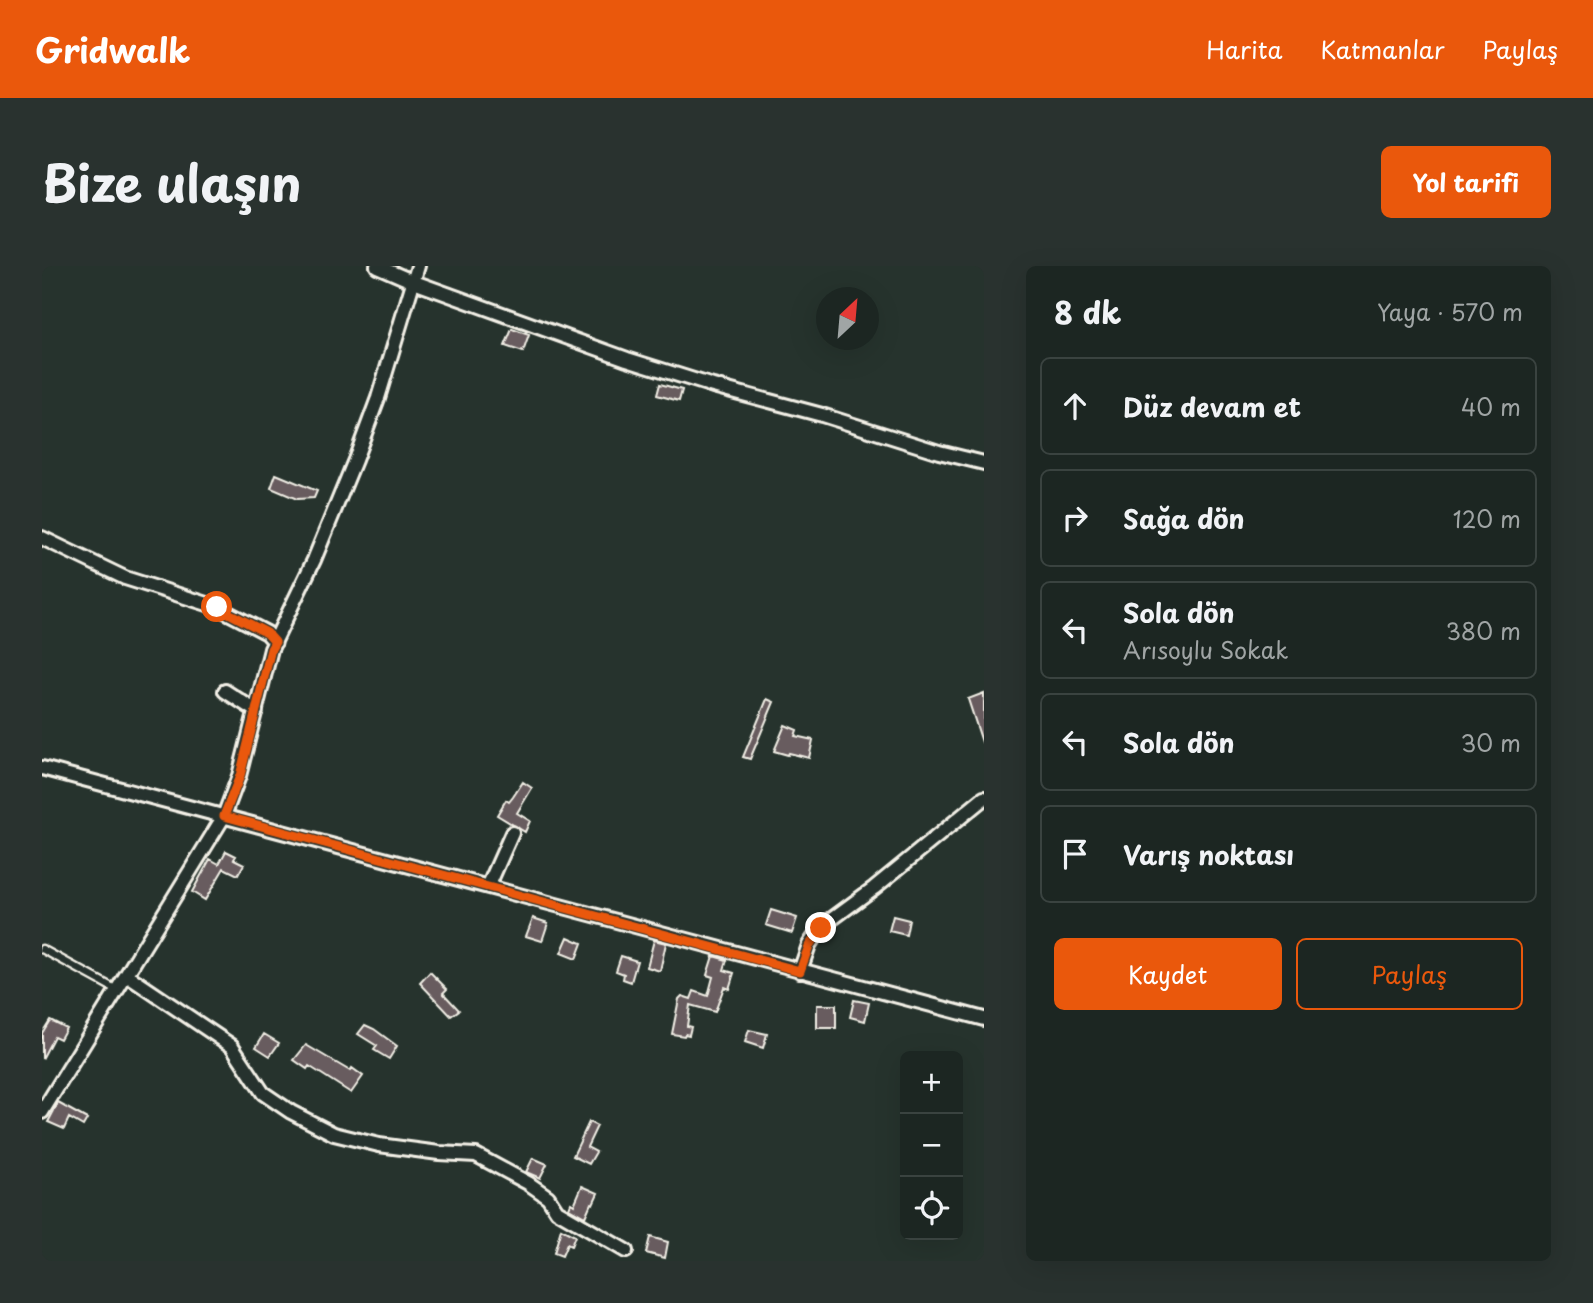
<!DOCTYPE html>
<html lang="tr">
<meta charset="utf-8">
<style>
:root{--surface:#1c2622;--page:#29322f;--text:#f1f3f6;--muted:#a0a5a5;--line:#3a4340;--accent:#ea580c}
body{margin:0;font-family:"Playpen Sans",sans-serif;background:var(--page);color:var(--text)}
.controls{position:absolute;right:21px;bottom:21px;display:grid;overflow:hidden;border-radius:10px;box-shadow:0 7px 28px #0002}
.controls button{width:63px;height:63px;display:grid;place-items:center;padding:0;border:0;border-bottom:2px solid var(--line);background:var(--surface);color:var(--text);font:35px sans-serif}
.compass{position:absolute;left:774px;top:21px;width:63px;height:63px;border-radius:50%;background:var(--surface);box-shadow:0 7px 28px #0002;rotate:26deg}
.stop{position:absolute;width:21px;height:21px;margin:-16px;border:5px solid #ea580c;border-radius:50%;background:#fff}
.stop.end{background:#ea580c;border-color:#fff;box-shadow:0 2px 7px #0008}
.list{margin:0;padding:0;list-style:none}
h2{display:flex;justify-content:space-between;align-items:center;height:91px;margin:0;padding:0 28px;font-size:30px}
h2 small{font-size:23px;font-weight:400;color:var(--muted)}
.list li{display:grid;grid-template-columns:46px 1fr auto;gap:21px;align-items:center;box-sizing:border-box;height:98px;margin:0 14px 14px;padding:0 14px;border:2px solid var(--line);border-radius:10px}
.list b{display:block;font-size:26px;white-space:nowrap}
.list p{margin:0;font-size:23px;white-space:nowrap;color:var(--muted)}
.list em{font-size:23px;font-style:normal;color:var(--muted)}
.actions{display:flex;gap:14px;padding:21px 28px}
.actions a{flex:1;padding:16px 0;border:2px solid var(--accent);border-radius:10px;text-align:center;font-size:24px;color:var(--accent)}
.actions .main{background:var(--accent);color:#fff}
.icon{flex:none;width:38px;height:38px;fill:none;stroke:currentColor;stroke-width:2;stroke-linecap:round;stroke-linejoin:round}
.map{position:relative;flex:none;width:942px;height:995px;overflow:hidden;border-radius:10px}
header{display:flex;align-items:center;gap:42px;box-sizing:border-box;height:98px;padding:0 35px;background:var(--accent);color:#fff}
header strong{font-size:33px}
nav{display:flex;gap:38px;margin-inline-start:auto;font-size:24px}
.intro{display:flex;align-items:center;justify-content:space-between;box-sizing:border-box;height:168px;padding:0 42px}
h1{margin:0;font-size:49px}
.button{padding:18px 32px;border-radius:10px;background:var(--accent);color:#fff;font-size:24px;font-weight:700}
main{display:flex;gap:42px;padding:0 42px}
aside{flex:1;background:var(--surface);border-radius:10px;box-shadow:0 7px 28px #0002}
.map>svg:first-child{display:block}
.building{fill:#675c5f;stroke:#f4f1e8;stroke-width:2}
.lines{fill:none;stroke-linecap:round;stroke-linejoin:round}
.service-casing{stroke:#f4f1e8;stroke-width:11}
.minor-casing{stroke:#f4f1e8;stroke-width:18}
.service{stroke:#26332d;stroke-width:6}
.minor{stroke:#26332d;stroke-width:12}
.route{stroke:#ea580c;stroke-width:9}
</style>
<header>
<strong>Gridwalk</strong>
<nav><a>Harita</a><a>Katmanlar</a><a>Paylaş</a></nav>
</header>
<div class="intro"><h1>Bize ulaşın</h1><a class="button">Yol tarifi</a></div>
<main>
<div class="map">
<svg width="942" height="995" viewBox="0 0 942 995">
<rect width="100%" height="100%" fill="#26332d"/>
<filter id="ink" filterUnits="userSpaceOnUse"><feTurbulence type="fractalNoise" baseFrequency=".0143" numOctaves="2"/><feDisplacementMap in="SourceGraphic" scale="14" xChannelSelector="R" yChannelSelector="G"/><feConvolveMatrix kernelMatrix="1 2 1 2 8 2 1 2 1" color-interpolation-filters="sRGB"/></filter>
<g filter="url(#ink)">
<path class="building" d="M470 63 487 69 481 86 463 80Z
M618 118 640 124 637 135 615 129Z
M234 208 275 225 272 232 255 233 229 222Z
M942 427V475L940 476 926 433Z
M725 433 732 436 708 493 701 491Z
M743 459 755 464 753 470 771 474 767 492 747 487 746 489 732 485Z
M481 516 490 522 475 547 488 555 483 566 455 549 464 534 467 536 471 531Z
M184 585 194 590 192 593 202 598 196 609 182 602 163 634 150 626 168 593 177 598Z
M729 644 755 652 750 667 724 659Z
M851 650 867 654 864 669 847 665Z
M491 652 506 657 500 675 484 670Z
M526 671 540 677 534 693 519 687Z
M612 674 624 677 618 705 605 701Z
M579 690 595 695 589 716 581 713 582 708 574 705Z
M671 690 685 694 682 704 692 707 687 723 682 721 673 746 648 739 645 760 649 761 647 769 643 768 642 770 630 768 637 733 640 730 649 733 652 725 666 730 671 711 665 709Z
M388 706 405 723 401 727 417 744 409 750 378 717Z
M812 734 827 737 823 755 808 751Z
M775 739H794V762H775Z
M8 754 24 762 18 773 12 770 0 793V767Z
M323 759 332 763 355 780 347 793 332 784 335 780 316 768Z
M707 764 725 768 721 782 703 776Z
M222 768 237 777 228 790 214 781Z
M264 779 308 805 310 802 321 810 309 827 267 800 265 803 252 794Z
M16 837 45 853 41 860 27 852 22 863 6 856Z
M547 856 555 860 545 881 554 886 547 898 531 890Z
M491 892 505 898 498 912 484 906Z
M540 920 556 927 551 938 549 937 543 951 527 942 529 937 532 939Z
M519 963 533 970 529 980 525 978 520 990 512 987Z
M608 971 626 976 623 992 604 987Z"/>
<g class="lines">
<defs>
<path id="service" d="M0 683 75 724"/>
<path id="minor" d="M335 0 372 16 585 93 671 120 780 149 897 186 942 197
M0 272 83 312 175 341 225 367 233 376
M183 425 214 445
M0 502 942 753
M446 621 470 567
M758 705 767 679 779 661 832 622 942 532
M86 710 190 780 221 827 249 846 292 868 337 879 397 887 434 889 486 917 506 931 515 945 584 985
M0 846 182 550 197 510 229 383 272 294 313 194 336 132 376 0"/>
</defs>
<use href="#service" class="service-casing"/>
<use href="#minor" class="minor-casing"/>
<use href="#service" class="service"/>
<use href="#minor" class="minor"/>
</g>
</g>
<g class="lines" filter="url(#ink)">
<path class="route" d="M175 341 225 367 233 376 229 383 198 510 182 550 758 705 767 680 779 662"/>
</g>
</svg>
<div class="controls">
<button>+</button>
<button>−</button>
<button><svg class="icon" aria-label="locate" viewBox="0 0 24 24"><circle cx="12" cy="12" r="6"/><path d="M12 2v4M12 18v4M2 12h4M18 12h4"/></svg></button>
</div>
<svg class="compass" viewBox="-18 -18 36 36"><path d="M0-13l5 13h-10z" fill="#e53935"/><path d="M0 13l5-13h-10z" fill="#a0a5a5"/></svg>
<div class="stop" style="left:175px;top:341px"></div>
<div class="stop end" style="left:779px;top:662px"></div>
</div>
<aside>
<h2>8 dk<small>Yaya · 570 m</small></h2>
<ul class="list">
<li><svg class="icon" aria-label="ahead" viewBox="0 0 24 24"><path d="M12 20V5M6 11l6-6 6 6"/></svg><div><b>Düz devam et</b></div><em>40 m</em></li>
<li><svg class="icon" aria-label="right" viewBox="0 0 24 24"><path d="M7 20v-9h11M14 6l5 5-5 5"/></svg><div><b>Sağa dön</b></div><em>120 m</em></li>
<li><svg class="icon" aria-label="left" viewBox="0 0 24 24"><path d="M17 20v-9H6M10 6l-5 5 5 5"/></svg><div><b>Sola dön</b><p>Arısoylu Sokak</p></div><em>380 m</em></li>
<li><svg class="icon" aria-label="left" viewBox="0 0 24 24"><path d="M17 20v-9H6M10 6l-5 5 5 5"/></svg><div><b>Sola dön</b></div><em>30 m</em></li>
<li><svg class="icon" aria-label="arrive" viewBox="0 0 24 24"><path d="M6 21V4h12l-3 4 3 4H6"/></svg><div><b>Varış noktası</b></div></li>
</ul>
<div class="actions"><a class="main">Kaydet</a><a>Paylaş</a></div>
</aside>
</main>
